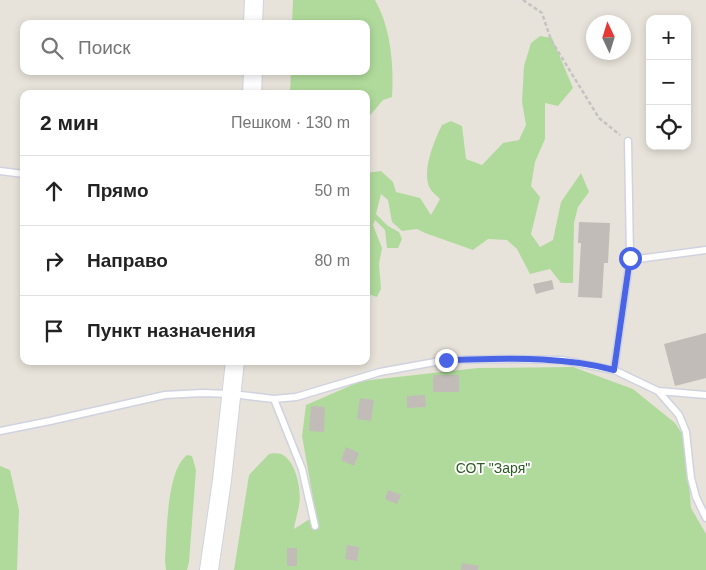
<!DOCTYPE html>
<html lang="ru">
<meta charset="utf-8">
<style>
:root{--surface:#fff;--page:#f2f2f2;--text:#222;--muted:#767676;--line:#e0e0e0}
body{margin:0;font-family:Helvetica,sans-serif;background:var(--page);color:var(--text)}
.controls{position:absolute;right:15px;top:15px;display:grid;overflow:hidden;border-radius:10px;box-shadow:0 2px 8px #0003}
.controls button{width:45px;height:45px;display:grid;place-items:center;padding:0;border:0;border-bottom:1px solid var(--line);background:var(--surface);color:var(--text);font:25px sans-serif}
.compass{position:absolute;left:586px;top:15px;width:45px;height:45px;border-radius:50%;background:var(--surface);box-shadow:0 2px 8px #0003;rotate:356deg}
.stop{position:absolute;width:15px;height:15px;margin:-11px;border:4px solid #4a64e6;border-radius:50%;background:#fff}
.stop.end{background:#4a64e6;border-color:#fff;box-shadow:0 1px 5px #0008}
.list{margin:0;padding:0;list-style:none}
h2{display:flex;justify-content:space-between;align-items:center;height:65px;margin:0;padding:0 20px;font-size:21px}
h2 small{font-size:16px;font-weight:400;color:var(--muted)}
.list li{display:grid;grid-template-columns:32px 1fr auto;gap:15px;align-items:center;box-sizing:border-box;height:70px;padding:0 20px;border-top:1px solid var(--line)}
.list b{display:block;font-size:19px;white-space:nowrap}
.list em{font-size:16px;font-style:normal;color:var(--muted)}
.icon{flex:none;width:28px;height:28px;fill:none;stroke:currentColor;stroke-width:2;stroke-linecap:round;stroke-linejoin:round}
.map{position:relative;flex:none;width:706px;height:570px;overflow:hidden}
.search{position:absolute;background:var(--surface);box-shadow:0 2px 8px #0003;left:20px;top:20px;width:350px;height:55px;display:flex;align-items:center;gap:12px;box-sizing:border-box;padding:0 18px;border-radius:10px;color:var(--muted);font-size:19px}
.panel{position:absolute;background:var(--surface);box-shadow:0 2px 8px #0003;left:20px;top:90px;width:350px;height:275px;border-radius:10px}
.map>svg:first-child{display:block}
.green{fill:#b0da9c}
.building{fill:#c1bcb7}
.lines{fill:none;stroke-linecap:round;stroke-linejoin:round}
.service-casing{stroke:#d0d2df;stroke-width:9}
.secondary-casing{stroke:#d0d2df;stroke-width:20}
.path{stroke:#c3c3c3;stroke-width:2.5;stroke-dasharray:4 2.5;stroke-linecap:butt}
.service{stroke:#fff;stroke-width:6}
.secondary{stroke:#fff;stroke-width:18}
.route{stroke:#4a64e6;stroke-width:6}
.labels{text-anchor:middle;stroke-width:4;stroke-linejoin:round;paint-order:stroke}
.park-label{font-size:14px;fill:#2b5b20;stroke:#fff}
</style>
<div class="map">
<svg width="706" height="570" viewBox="0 0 706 570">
<rect width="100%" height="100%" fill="#e8e3da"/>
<path class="green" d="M293 0H375C391 28 394 65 392 97L383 100 366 120V94H290L291 71H366V24H292Z
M540 36 552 38 573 88 558 106 545 103V139L535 162 531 186 540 197 531 234 540 247 553 240 561 202 581 173 589 192 578 207 574 223 573 283H561L550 269 530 274 517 249 507 240 488 239 473 250 425 233 417 229 402 231 392 222 388 200 381 194 376 214 388 226 399 232 402 239 398 248H387L385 230 375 220 373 225 382 248 379 264 381 289 377 297 368 294 366 291V173L381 171 393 182 396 192 420 198 431 215 440 199C437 196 433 193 431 190 420 174 434 141 442 125L451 121 462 126 466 159 482 165 503 143 519 140 526 125 522 102 524 66 531 43Z
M573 367 633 389 675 423 685 438 691 508 706 534V570H234L249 475 269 454C274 453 277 453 281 454 296 460 302 491 299 505 298 513 295 521 294 529L316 515 302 436 306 405 361 381 478 368Z
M187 455 192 456 196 470 189 562 187 570H166L165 560C167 535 166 471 187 455Z
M0 466 10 470 19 510 17 570H0Z"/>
<path class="building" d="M579 222 610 223 608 263H604L602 298 578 297 581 243H578Z
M552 280 554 289 536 294 533 284Z
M706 333V378L675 386 664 344Z
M433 375H459V392H433Z
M425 395 426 407 407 408V396Z
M360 398 374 400 371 421 357 419Z
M311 406 325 407 324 432 309 431Z
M346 447 359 453 354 466 341 460Z
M388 490 401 495 397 504 385 499Z
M347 545 359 547 357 561 345 559Z
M287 548H297V566H287Z
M462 563 479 566 478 570H461Z"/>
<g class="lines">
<defs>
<path id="service" d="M0 171 24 174
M630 260 706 250
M614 370 630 258 628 141
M658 391 679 415 686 432 691 478 696 497 706 518
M274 399 302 469 315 526
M0 431 50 421 165 395 202 393 232 394 274 399 296 397 380 372 446 360 501 359 562 360 614 370 658 391 706 395"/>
<path id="secondary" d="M253 24 254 0
M252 94 253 71
M209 570 222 480 235 361"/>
</defs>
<use href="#service" class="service-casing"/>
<use href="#secondary" class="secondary-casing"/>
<path class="path" d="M523 0 542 13 551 40 599 118 620 135"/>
<use href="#service" class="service"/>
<use href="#secondary" class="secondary"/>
</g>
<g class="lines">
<path class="route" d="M446 360C502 359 560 355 614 370L630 258"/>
</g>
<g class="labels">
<g class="park-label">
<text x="493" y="473">СОТ "Заря"</text>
</g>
</g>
</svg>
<div class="controls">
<button>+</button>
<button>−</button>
<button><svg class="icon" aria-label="locate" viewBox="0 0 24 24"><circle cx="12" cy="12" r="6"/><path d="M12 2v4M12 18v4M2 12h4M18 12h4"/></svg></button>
</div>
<svg class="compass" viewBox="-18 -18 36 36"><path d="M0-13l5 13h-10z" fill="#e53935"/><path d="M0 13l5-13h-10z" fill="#767676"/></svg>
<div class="stop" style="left:630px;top:258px"></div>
<div class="stop end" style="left:446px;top:360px"></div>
<div class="search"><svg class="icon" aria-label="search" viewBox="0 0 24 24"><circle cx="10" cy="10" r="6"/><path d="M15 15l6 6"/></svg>Поиск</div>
<section class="panel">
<h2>2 мин<small>Пешком · 130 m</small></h2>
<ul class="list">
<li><svg class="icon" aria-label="ahead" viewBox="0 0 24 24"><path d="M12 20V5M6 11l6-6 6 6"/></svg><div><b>Прямо</b></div><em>50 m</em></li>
<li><svg class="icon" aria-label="right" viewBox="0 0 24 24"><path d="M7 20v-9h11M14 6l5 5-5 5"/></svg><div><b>Направо</b></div><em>80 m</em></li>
<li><svg class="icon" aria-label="arrive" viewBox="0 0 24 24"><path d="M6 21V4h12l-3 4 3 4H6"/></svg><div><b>Пункт назначения</b></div></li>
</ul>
</section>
</div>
